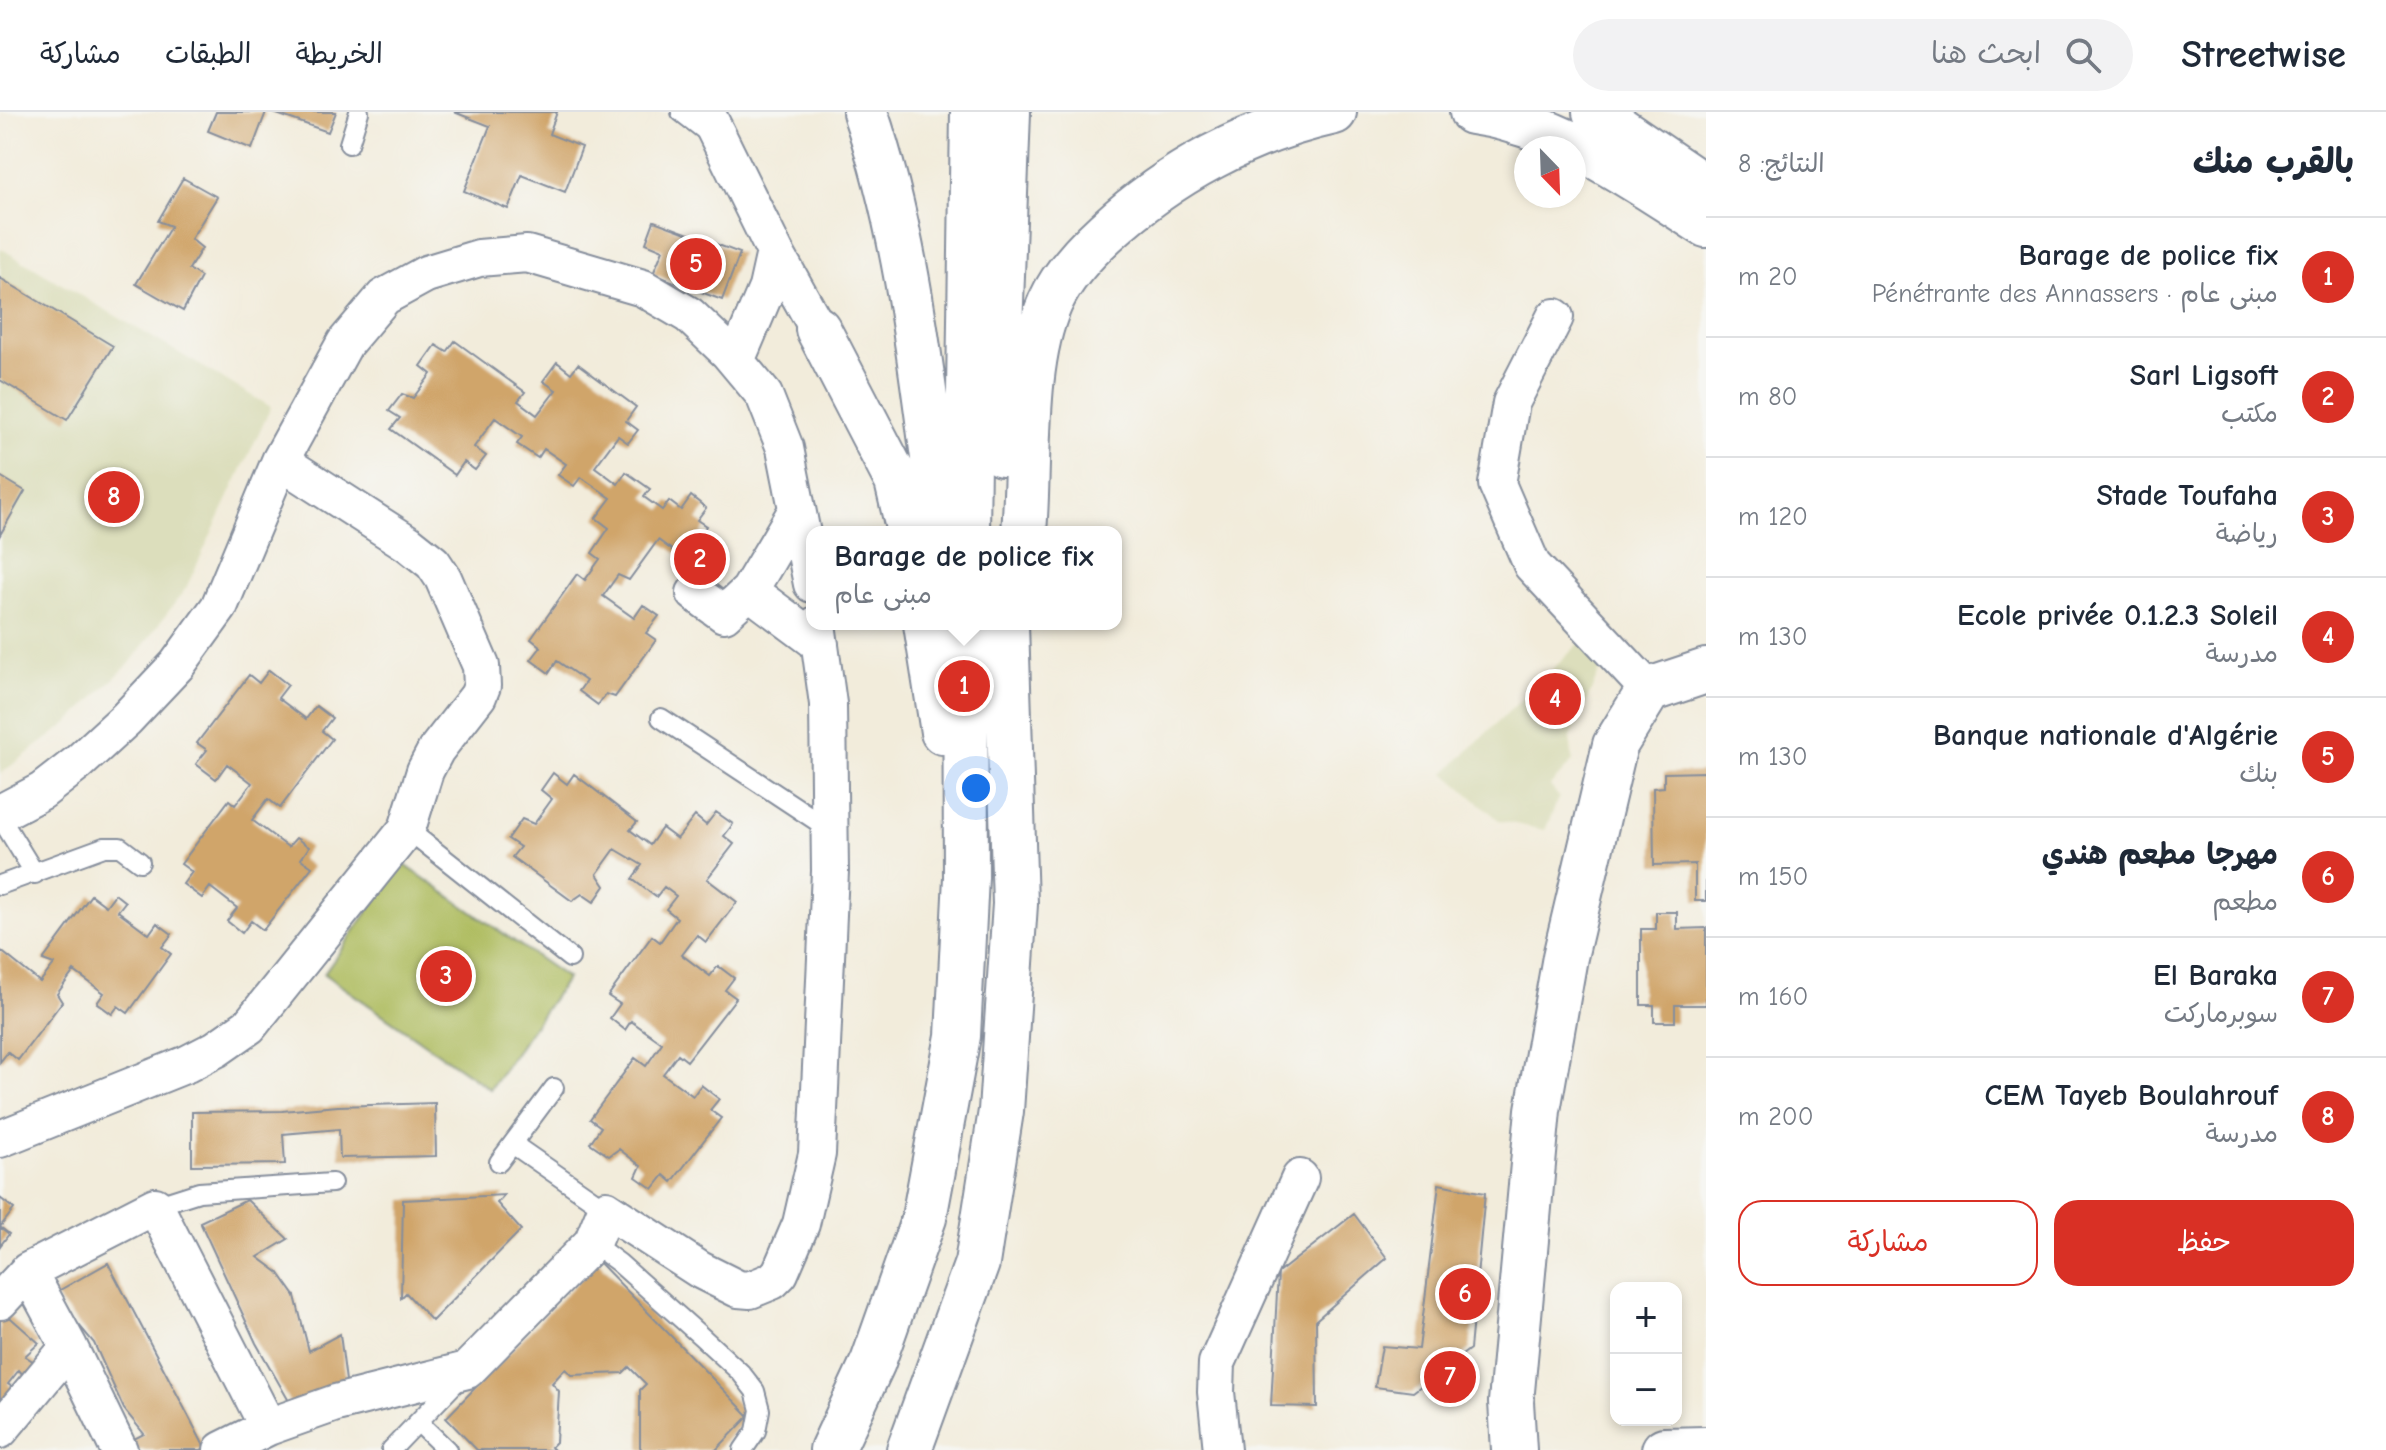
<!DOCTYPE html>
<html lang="ar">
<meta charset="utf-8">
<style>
:root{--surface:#fff;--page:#f2f2f3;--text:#1f2937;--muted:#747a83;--line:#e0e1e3;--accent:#d93025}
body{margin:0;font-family:"Comic Neue","Playpen Sans Arabic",sans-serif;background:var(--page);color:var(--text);direction:rtl}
.controls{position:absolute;right:24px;bottom:24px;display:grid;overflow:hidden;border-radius:16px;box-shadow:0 4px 12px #0003}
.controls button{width:72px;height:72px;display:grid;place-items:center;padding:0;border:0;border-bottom:2px solid var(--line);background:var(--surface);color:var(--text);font:40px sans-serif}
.compass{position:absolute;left:1514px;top:24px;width:72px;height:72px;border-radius:50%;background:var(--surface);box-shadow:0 4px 12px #0003;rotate:157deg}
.you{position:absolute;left:976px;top:676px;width:28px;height:28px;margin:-20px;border:6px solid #fff;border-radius:50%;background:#1a73e8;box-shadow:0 0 0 12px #1a73e833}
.badge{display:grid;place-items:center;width:52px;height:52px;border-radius:50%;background:var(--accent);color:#fff;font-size:26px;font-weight:700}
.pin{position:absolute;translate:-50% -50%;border:4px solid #fff;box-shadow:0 2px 8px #0006}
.popup{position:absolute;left:806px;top:414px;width:316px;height:104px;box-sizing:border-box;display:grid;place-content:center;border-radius:16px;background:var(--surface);filter:drop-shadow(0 2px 6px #0005);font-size:26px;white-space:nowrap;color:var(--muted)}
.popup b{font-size:30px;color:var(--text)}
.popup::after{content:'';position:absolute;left:50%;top:100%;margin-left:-16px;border:16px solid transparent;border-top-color:var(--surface)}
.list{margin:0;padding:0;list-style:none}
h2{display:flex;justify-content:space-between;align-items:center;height:104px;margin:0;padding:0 32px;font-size:34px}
h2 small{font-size:26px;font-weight:400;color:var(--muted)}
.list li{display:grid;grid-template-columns:52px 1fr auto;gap:24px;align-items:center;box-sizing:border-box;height:120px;padding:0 32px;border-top:2px solid var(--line)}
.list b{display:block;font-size:30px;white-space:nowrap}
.list p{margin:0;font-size:26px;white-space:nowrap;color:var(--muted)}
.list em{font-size:26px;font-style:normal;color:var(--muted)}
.actions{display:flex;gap:16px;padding:24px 32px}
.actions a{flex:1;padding:18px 0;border:2px solid var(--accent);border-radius:24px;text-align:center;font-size:28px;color:var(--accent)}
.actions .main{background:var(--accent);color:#fff}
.icon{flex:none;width:44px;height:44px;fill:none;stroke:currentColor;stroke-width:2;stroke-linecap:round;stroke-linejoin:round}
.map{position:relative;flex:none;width:1706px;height:1338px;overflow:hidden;direction:ltr}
header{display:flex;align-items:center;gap:48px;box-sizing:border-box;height:112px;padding:0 40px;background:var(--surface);border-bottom:2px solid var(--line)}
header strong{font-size:38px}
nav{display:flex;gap:44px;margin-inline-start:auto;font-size:28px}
.search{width:560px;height:72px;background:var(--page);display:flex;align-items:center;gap:20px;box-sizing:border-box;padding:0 28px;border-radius:44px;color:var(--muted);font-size:30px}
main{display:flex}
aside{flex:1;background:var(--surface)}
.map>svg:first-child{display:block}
.built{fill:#dcdebc}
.green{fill:#aebc5f;stroke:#64765e;stroke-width:2}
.building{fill:#d0a56b}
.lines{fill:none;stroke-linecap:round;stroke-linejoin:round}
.lane-casing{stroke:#868e9c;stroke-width:22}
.street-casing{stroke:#868e9c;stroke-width:40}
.secondary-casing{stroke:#868e9c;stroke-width:48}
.highway-casing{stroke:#868e9c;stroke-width:48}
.lane{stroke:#fff;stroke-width:18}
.street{stroke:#fff;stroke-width:36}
.secondary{stroke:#fff;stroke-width:44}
.highway{stroke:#fff;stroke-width:44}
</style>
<header>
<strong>Streetwise</strong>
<div class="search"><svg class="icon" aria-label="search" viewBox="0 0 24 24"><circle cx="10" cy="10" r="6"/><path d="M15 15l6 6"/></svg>ابحث هنا</div>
<nav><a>الخريطة</a><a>الطبقات</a><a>مشاركة</a></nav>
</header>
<main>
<aside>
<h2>بالقرب منك<small>النتائج: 8</small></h2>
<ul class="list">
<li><span class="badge">1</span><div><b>Barage de police fix</b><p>مبنى عام · Pénétrante des Annassers</p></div><em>20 m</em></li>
<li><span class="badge">2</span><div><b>Sarl Ligsoft</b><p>مكتب</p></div><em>80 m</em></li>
<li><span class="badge">3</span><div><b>Stade Toufaha</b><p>رياضة</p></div><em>120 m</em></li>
<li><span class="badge">4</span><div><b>Ecole privée 0.1.2.3 Soleil</b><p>مدرسة</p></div><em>130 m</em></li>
<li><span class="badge">5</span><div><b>Banque nationale d'Algérie</b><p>بنك</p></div><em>130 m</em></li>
<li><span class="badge">6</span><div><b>مهرجا مطعم هندي</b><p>مطعم</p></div><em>150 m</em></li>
<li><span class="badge">7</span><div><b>El Baraka</b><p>سوبرماركت</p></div><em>160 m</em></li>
<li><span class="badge">8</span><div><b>CEM Tayeb Boulahrouf</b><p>مدرسة</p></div><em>200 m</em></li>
</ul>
<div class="actions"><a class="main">حفظ</a><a>مشاركة</a></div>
</aside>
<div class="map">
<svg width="1706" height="1338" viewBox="0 0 1706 1338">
<rect width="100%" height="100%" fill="#f6f6f2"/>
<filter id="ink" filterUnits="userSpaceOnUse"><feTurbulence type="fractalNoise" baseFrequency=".0125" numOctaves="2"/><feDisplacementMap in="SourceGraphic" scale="16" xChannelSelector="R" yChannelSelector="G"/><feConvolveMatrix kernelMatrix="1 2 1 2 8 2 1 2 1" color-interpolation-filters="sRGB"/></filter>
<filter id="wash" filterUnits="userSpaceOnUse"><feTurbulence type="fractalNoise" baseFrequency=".006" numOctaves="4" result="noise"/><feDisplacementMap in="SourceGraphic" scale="32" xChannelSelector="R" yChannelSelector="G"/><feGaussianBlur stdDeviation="1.8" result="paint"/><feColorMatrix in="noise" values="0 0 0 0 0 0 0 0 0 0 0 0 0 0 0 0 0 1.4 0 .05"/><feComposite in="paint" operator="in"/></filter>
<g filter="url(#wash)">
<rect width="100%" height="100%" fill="#f2ecdb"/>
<path class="built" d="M0 136 271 295 186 476 130 551 68 611 0 662Z
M1585 526 1605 547 1570 627 1573 649 1550 674 1559 685 1545 718 1500 709 1445 661Z"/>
<path class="green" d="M402 751 567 866 490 977 324 862Z"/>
<g id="blocks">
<path class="building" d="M216 0H266L252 37 208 19Z
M271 0H336L328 20Z
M454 0H557L549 22 582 35 565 80 522 63 508 97 464 79 490 14Z
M183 66 217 85 191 127 202 136 189 157 201 165 183 199 136 172 171 114 158 109Z
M654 109 740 141 722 188 653 162 663 138 646 131Z
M0 166 113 234 67 308 0 268Z
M455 229 525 280 518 289 537 303 556 278 543 269 557 250 571 261 578 252 636 295 626 309 638 318 628 331 618 324 595 355 618 372 626 360 650 377 644 385 662 398 669 389 681 398 691 384 706 396 697 408 706 414 683 446 658 428 629 468 618 463 603 484 634 506 643 493 659 504 646 521 656 528 615 585 606 582 598 593 579 579 586 569 557 549 549 561 531 548 541 535 531 527 577 462 585 468 600 447 592 441 609 416 596 406 611 386 581 365 574 374 558 363 566 352 544 337 538 346 517 332 522 325 495 306 474 335 486 344 475 358 464 350 455 363 391 317 400 306 389 299 402 282 413 286 431 262 421 254 436 233 447 240Z
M0 364 25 379 0 423Z
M269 558 288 573 278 586 306 607 316 594 332 606 322 619 332 627 280 696 268 687 252 708 288 735 296 726 309 735 301 747 312 755 263 818 251 809 242 821 227 809 237 796 210 775 202 786 183 772 192 760 181 752 229 688 235 693 252 671 227 652 216 667 196 652 207 638 197 631 249 563 259 571Z
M1706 660V789H1695V752L1654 753 1653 676 1664 675V661Z
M553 661 567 672 574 662 637 710 630 718 650 733 662 716 677 727 695 704 706 713 716 700 733 712 724 724 734 732 707 767 737 790 706 830 697 823 682 843 710 864 718 854 734 866 725 878 736 886 687 949 678 942 663 962 693 984 701 973 719 987 710 998 721 1006 672 1070 664 1063 653 1077 636 1065 641 1054 619 1037 609 1044 590 1031 601 1015 590 1007 635 946 646 954 662 931 631 909 625 918 610 906 620 892 608 884 652 824 660 830 677 806 666 797 676 784 664 775 656 785 632 767 642 753 615 737 597 762 605 774 594 790 582 782 572 789 512 745 520 735 508 727 522 707 534 712 552 687 541 678Z
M115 782 125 790 118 799 149 822 157 811 172 822 162 835 171 842 128 901 118 894 112 902 97 891 104 881 74 859 57 882 62 890 18 948 8 940 0 950V838L40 870 54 852 43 848 91 783 106 794Z
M1656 800H1677V817L1706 816V893H1675V910H1654V893H1641V817H1656Z
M435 991 436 1044 340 1046 339 1017 283 1022 285 1052 192 1053V1000L282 999 338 994Z
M1439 1072 1485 1081 1470 1237 1413 1280 1375 1275 1382 1234 1419 1237Z
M504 1083 497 1091 521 1118 432 1209 406 1181 401 1186 403 1088Z
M0 1086 14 1097 0 1115Z
M247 1088 288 1127 258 1145 278 1160 295 1184 309 1239 340 1222 346 1269 294 1298 256 1231 200 1110Z
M1354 1102 1387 1146 1316 1208 1317 1295 1271 1294 1278 1161Z
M0 1115 9 1122 0 1134Z
M598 1149 749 1304 716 1338H642L640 1335V1278L646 1272 629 1255 623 1261 572 1263 565 1257 552 1271 559 1279 556 1330 551 1335 554 1338H477L446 1306Z
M108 1151 189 1305 205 1336 201 1338H129L124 1332 144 1322 124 1297 94 1231 53 1182Z
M4 1200 39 1231 25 1244 42 1255 29 1270 19 1258 8 1272 20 1281 0 1293V1205Z"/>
</g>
</g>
<g filter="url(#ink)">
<use href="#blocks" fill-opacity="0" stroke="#868e9c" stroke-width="2"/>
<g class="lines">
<defs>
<path id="lane" d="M681 0 707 20
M349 32 359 0
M661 606 829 717
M0 705 35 762
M407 717 570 846
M0 773 104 735H120L140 750
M514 1033 606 1097
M499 1050 554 976
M155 1094 199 1080 332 1071
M592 1131 619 1151 703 1226 741 1261 755 1279 760 1298 756 1319 743 1338
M418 1310 447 1338
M391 1338 461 1265"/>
<path id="street" d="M706 0 775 140 818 217
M1555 205 1511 291 1497 372 1532 453 1649 578
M736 249 767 176 775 140
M749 479 797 398
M695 481 724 502 749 479 820 532
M0 701 42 679 78 651 126 607 177 553 219 495 280 349 345 231 384 185 426 162 479 146 527 142 643 176 689 203 728 240 764 283 785 336 812 472
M0 1027 187 952 216 937 249 914 407 717 425 659 436 638 478 584 482 574 481 554 443 466 433 451 409 432 280 349
M28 1159 69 1235 119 1338
M0 1189 28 1159 155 1094 268 1315
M0 1318 69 1235
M222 1338 268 1315 336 1291 467 1258 592 1131 606 1097 700 1158 738 1177 750 1178 772 1169 780 1161 801 1112 817 1042 830 759 828 592 817 512
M1222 1338 1216 1280 1217 1251 1300 1066"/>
<path id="secondary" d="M1514 1338 1511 1290 1538 998 1565 845 1615 633 1649 578 1706 559
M1664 1338 1706 1337"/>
<path id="highway" d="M865 0C911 135 923 279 943 420
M1472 0C1559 12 1634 67 1706 113
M1595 0 1706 76
M818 217 897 369 909 420
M1002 342 999 245 1008 0
M967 420 973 0
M1024 420C1030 351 1022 255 1050 191 1062 164 1084 140 1106 120 1170 61 1248 19 1334 0
M926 512 943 620
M832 1338 873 1250 924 1106 958 924 966 765 965 512
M909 1338 977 1151 1001 999 1015 792 1006 512"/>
</defs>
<use href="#lane" class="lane-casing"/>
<use href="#street" class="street-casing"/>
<use href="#secondary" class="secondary-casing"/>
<use href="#highway" class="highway-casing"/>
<use href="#lane" class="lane"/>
<use href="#street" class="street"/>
<use href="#secondary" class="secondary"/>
<use href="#highway" class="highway"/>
</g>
</g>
</svg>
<div class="controls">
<button>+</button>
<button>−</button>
</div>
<svg class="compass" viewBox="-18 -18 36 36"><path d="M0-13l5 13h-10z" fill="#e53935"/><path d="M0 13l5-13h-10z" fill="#747a83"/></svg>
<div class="you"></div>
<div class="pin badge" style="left:964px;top:574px">1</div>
<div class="popup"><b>Barage de police fix</b>مبنى عام</div>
<div class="pin badge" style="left:700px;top:447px">2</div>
<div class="pin badge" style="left:446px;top:864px">3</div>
<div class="pin badge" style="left:1555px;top:587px">4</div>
<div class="pin badge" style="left:696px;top:152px">5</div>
<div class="pin badge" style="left:1465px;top:1182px">6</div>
<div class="pin badge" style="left:1450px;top:1265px">7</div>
<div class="pin badge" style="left:114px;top:385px">8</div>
</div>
</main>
